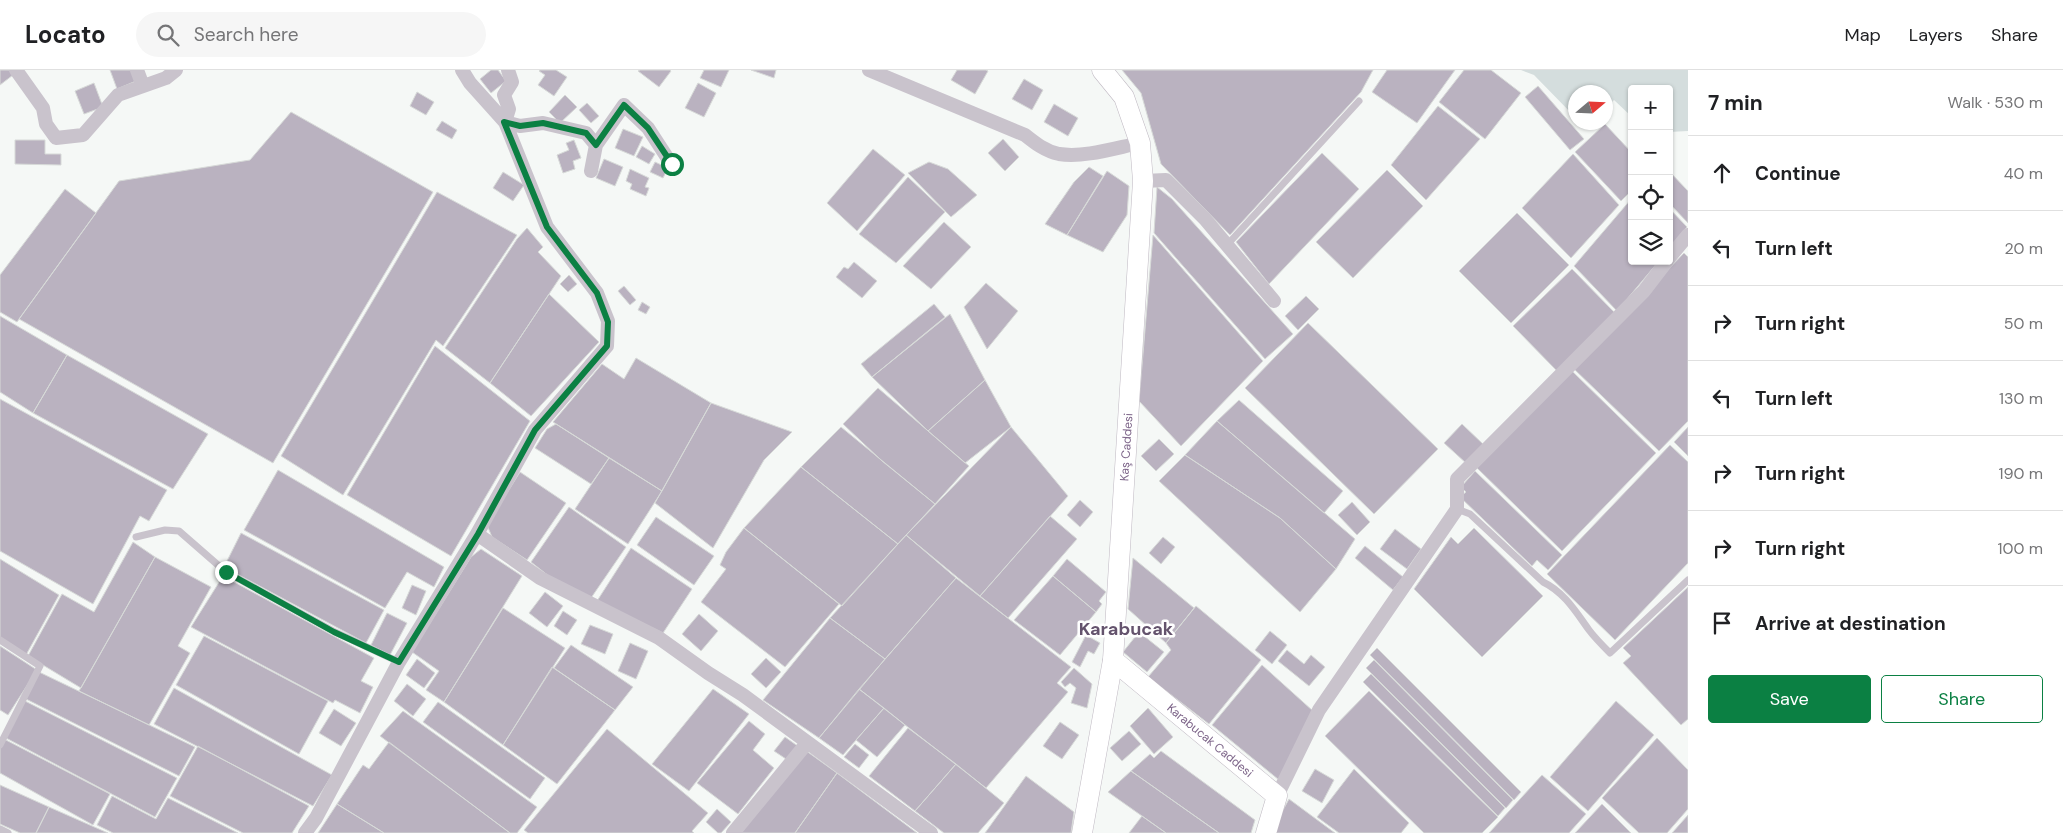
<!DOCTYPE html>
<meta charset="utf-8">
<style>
:root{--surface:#fff;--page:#f6f6f6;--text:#202124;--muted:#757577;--line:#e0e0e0;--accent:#0b8043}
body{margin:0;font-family:"DM Sans",sans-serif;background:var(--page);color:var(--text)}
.controls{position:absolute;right:15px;top:15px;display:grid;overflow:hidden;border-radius:5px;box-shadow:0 1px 4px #0004}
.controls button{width:45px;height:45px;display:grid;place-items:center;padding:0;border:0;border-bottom:1px solid var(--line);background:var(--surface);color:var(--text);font:25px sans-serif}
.compass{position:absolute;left:1568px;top:15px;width:45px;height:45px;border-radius:50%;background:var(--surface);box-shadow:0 1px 4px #0004;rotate:71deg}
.stop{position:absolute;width:15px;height:15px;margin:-11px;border:4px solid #0b8043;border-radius:50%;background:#fff}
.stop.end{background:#0b8043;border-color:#fff;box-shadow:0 1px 5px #0008}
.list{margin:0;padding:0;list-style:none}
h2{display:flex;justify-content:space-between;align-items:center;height:65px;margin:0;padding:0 20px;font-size:21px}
h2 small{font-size:16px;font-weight:400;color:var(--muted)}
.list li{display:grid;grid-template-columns:32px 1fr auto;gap:15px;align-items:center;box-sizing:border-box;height:75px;padding:0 20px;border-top:1px solid var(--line)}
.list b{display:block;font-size:19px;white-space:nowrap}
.list em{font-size:16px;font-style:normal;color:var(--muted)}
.actions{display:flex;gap:10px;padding:15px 20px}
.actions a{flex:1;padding:11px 0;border:1px solid var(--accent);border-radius:5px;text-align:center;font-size:18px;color:var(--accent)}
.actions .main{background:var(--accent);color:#fff}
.icon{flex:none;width:28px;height:28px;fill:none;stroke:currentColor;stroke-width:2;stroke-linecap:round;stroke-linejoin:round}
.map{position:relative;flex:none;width:1688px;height:763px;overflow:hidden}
header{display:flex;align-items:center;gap:30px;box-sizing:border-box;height:70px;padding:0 25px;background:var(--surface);border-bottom:1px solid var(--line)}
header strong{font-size:24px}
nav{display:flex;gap:28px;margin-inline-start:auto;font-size:18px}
.search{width:350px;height:45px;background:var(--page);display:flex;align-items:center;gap:12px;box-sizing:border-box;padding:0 18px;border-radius:28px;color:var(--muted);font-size:19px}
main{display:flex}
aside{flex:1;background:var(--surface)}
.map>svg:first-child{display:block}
.green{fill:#d4dddd}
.building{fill:#bab2c0;stroke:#d7dad8}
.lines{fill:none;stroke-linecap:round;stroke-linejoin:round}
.secondary-casing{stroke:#bfb8c2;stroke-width:21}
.lane{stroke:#c9c3cc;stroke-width:7}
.street{stroke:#c9c3cc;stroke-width:14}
.secondary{stroke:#fff;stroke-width:20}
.route{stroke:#0b8043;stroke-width:6}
.labels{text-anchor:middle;stroke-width:5;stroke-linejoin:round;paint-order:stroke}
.street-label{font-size:12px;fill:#7d6589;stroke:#fff}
.district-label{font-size:18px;font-weight:bold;fill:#64536d;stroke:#fff}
</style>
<header>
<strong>Locato</strong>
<div class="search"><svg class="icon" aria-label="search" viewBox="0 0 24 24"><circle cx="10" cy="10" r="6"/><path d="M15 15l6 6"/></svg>Search here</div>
<nav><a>Map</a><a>Layers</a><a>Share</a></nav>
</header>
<main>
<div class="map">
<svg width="1688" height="763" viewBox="0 0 1688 763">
<rect width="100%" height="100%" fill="#f5f8f6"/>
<path class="green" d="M1521 0H1688V61L1669 62V19H1632V47L1614 30 1606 38V22H1576L1575 47 1534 5Z"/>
<path class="building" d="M0 0H9L13 5 0 15Z
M110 0H132L136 11 117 19Z
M491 0H498L506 11 491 23 480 9Z
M540 0H556L567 7 554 26 538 15 545 5 539 1Z
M640 0H670L671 1 659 17 638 1Z
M704 0H729L721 17 700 8Z
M751 0H776L774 8Z
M957 0H986L988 1 975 24 951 10Z
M1122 0H1373L1361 22 1230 165 1161 94 1141 23Z
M1387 0H1455L1417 53 1372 22Z
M1464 0H1491L1521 23 1485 69 1439 32Z
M1024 9 1043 20 1032 40 1012 29Z
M94 13 103 37 84 44 75 21Z
M698 13 716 23 704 47 685 38Z
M1538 16 1584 69 1570 80 1525 27Z
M417 22 434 32 426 45 410 36Z
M565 25 577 37 560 53 549 42Z
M587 33 599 46 591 53 579 40Z
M1054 34 1078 48 1068 66 1044 52Z
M1438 36 1480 69 1426 130 1391 95Z
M291 42 433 122 273 393 19 249 119 111 250 90Z
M442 51 457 60 452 69 436 60Z
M1605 54 1632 83V120L1621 131 1575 82Z
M623 59 643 67 634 86 615 78Z
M1003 69 1019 87 1005 101 988 83Z
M15 70H45V84H61V95L15 94Z
M574 70 581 88 573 91 575 99 563 103 557 85 569 80 566 73Z
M642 76 655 84 649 94 636 87Z
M873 79 905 105 857 161 827 133Z
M1322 83 1359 119 1269 214 1236 172Z
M1573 84 1619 135 1571 188 1522 138Z
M604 89 623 97 615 116 596 108Z
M655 92 668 98 663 108 650 102Z
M929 92 948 99 977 125 951 147 908 103Z
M1089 97 1103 106 1067 165 1045 154 1074 112Z
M630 99 649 108 645 117 649 118 646 126 630 119 632 114 626 111Z
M1387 100 1423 136 1353 208 1316 172Z
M1107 101 1129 116 1127 145 1103 182 1067 165Z
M1669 101 1688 121V153L1669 133Z
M503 102 524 115 513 131 493 118Z
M908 107 945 142 896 193 859 164Z
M1157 117 1172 129 1293 264 1265 289 1154 163Z
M65 119 96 143 17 252 0 242V205Z
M437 122 517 165 443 276 436 270 343 425 281 386Z
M1632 128V191H1659L1617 241 1574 196Z
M1669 138 1687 157 1669 179Z
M1517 143 1569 195 1511 253 1459 201Z
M944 152 971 177 931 219 903 196Z
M527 158 543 177 538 182 561 206 490 313 445 278 517 169Z
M1153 165 1263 291 1181 376 1139 331Z
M1684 183 1688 187V351L1659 381 1573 298Z
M854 192 877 211 862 228 836 207 844 197 848 199Z
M1572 199 1616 244 1557 301 1513 256Z
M569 205 577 214 568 222 560 214Z
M986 213 1018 241 987 279 964 237Z
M624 216 636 230 630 235 618 221Z
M549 224 599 272 531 346 490 313Z
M1306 226 1319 239 1298 260 1285 246Z
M642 232 650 237 646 244 638 240Z
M934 234 945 247 872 307 861 294Z
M950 244 985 310 928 361 872 307Z
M0 246 67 285 33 343 0 322Z
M1308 253 1438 379 1374 444 1245 318Z
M435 276 530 351 451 486 347 425Z
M67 285 208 364 173 419 33 343Z
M636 288 711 333 662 421 553 352 602 294 624 309Z
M1571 300 1656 383 1562 481 1477 398Z
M985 310 1011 357 965 393 928 361Z
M878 318 969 396 935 434 882 391 843 354Z
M0 329 167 420 149 451 140 446 93 534 0 481Z
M1239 330 1343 421 1324 443 1217 351Z
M711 333 792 362 764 390 713 478 655 433Z
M1217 351 1355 469 1336 499 1280 448 1185 385Z
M556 354 609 388 591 414 535 378 547 359Z
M1462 354 1484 375 1467 394 1444 373Z
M841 357 935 434 898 474 801 397Z
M1011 357 1068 426 980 526 906 465Z
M1688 357V386L1674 372Z
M1159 369 1174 384 1156 401 1141 386Z
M1670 375 1688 392V493L1615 570 1547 504Z
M1185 385 1280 448 1336 499 1300 542 1159 411Z
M609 388 662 421 628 474 575 439Z
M801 397 898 474 842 536 744 458Z
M278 400 444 497 434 517 407 502 385 538 244 460Z
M1475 401 1562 485 1548 500 1537 490 1532 496 1460 427 1466 422 1461 417Z
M520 402 566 433 527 490 492 467 487 455Z
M1080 430 1093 442 1080 457 1067 445Z
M1352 432 1370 452 1357 465 1338 445Z
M569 437 626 477 591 528 550 507 531 492Z
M1050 446 1077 469 1008 548 980 526Z
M656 447 714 486 694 515 637 475Z
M744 458 839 534 785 597 701 532 726 499 720 495 726 482Z
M1474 458 1543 526 1482 587 1414 519 1451 467 1458 474Z
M1395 459 1421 479 1407 499 1380 479Z
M241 463 384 540 366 573 224 497Z
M906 465 956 508 885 589 830 548Z
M1163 467 1175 477 1161 494 1149 483Z
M133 472 155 487 81 618 28 586 62 524 94 542Z
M1365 476 1403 507 1393 520 1355 488Z
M631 478 692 519 663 563 597 531Z
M481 479 522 506 444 632 426 620 439 601 412 582 471 487Z
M155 487 211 517 178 576 190 583 149 655 79 621Z
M1133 488 1194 538 1166 573 1128 539Z
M0 489 59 525 26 585 0 568Z
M1067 489 1106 522 1099 531 1102 534 1096 542 1053 506Z
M223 506 374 588 361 611 373 617 360 643 335 630 333 633 191 557Z
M1053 506 1096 542 1060 585 1014 550Z
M956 508 1071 597 1057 613 1068 622 986 718 859 619Z
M412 515 426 521 416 545 402 538Z
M1688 517V649L1681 655 1623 593 1631 586 1623 578Z
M545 522 563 536 547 557 529 543Z
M1196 536 1261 590 1209 654 1148 607 1171 580 1166 573Z
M503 538 565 578 503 675 444 632Z
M563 541 577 550 567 565 554 556Z
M387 543 407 553 390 585 371 575Z
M699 544 718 561 701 581 682 564Z
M830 548 885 589 819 668 763 630Z
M590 555 613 564 605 584 581 574Z
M1270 561 1287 575 1272 594 1255 580Z
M1139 562 1164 582 1147 602 1123 582Z
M1086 565 1100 573 1094 584 1088 581 1080 597 1072 592Z
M204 566 328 631 299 684 176 615Z
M630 573 648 581 636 609 618 601Z
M571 575 633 617 615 640 554 598Z
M0 576 37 600 8 645 0 640Z
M1377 578 1521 722 1514 730 1370 585Z
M1287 580 1304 594 1311 585 1325 597 1309 616 1278 591Z
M766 588 781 602 766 618 751 604Z
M417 589 435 603 424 618 406 605Z
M1374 590 1513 730 1506 738 1366 598Z
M1262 595 1313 641 1279 710 1212 655Z
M552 597 615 640 557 714 503 675Z
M1074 598 1092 614 1087 638 1071 633 1076 618 1070 613 1065 617 1061 612Z
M39 602 195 677 179 706 26 629Z
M1371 604 1505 738 1498 746 1363 612Z
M407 614 426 629 413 646 394 631Z
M174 618 332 705 313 736 154 654Z
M713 619 749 644 689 721 652 694Z
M859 619 884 638 843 685 819 668Z
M1369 621 1498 747 1482 763H1424L1325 666Z
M25 631 177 708 155 747 6 668Z
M1616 631 1654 665 1588 741 1550 707Z
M438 632 545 708 530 729 423 652Z
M884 638 905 655 877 687 856 670Z
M1148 638 1173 667 1154 684 1130 656Z
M334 639 356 653 341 676 319 663Z
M403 641 537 737 517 763H510L380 666Z
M749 651 765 664 753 680 774 698 738 744 697 713Z
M1060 652 1079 665 1062 689 1043 676Z
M908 658 956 694 915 741 869 706Z
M607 659 708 743 692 761 694 763H528L524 760Z
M1129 661 1141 674 1122 691 1110 678Z
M785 667 799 677 789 691 774 681Z
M1657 668 1688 700V739L1667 763H1639L1602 728Z
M4 669 110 724 93 755 0 703V678Z
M389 672 510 763H384L337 734 363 695 369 699Z
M855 674 869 685 859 698 844 687Z
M198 676 309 736 292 763H243L170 726Z
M805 680 837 703 795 763H741Z
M1161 681 1255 750 1251 763H1219L1131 701 1150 684 1154 688Z
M956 694 1004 733 978 763H944L915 741Z
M1315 699 1334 710 1322 733 1302 721Z
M1354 699 1409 753 1401 763H1339L1317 747Z
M1131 701 1219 763H1166L1108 722Z
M837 703 917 763H795Z
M1542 705 1586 744 1569 763H1489Z
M1026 706 1074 742 1071 763H985Z
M0 715 49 737 36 763H20L0 754Z
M112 726 156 749 168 728 238 763H113L97 755Z
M1289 729 1335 763H1275V755Z
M337 734 384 763H318Z
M1602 734 1631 763H1575Z
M49 737 108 763H36Z
M717 739 731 752 721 763H718L706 752Z
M1688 745V763H1672Z
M1142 746 1166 763H1129Z"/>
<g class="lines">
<defs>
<g id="secondary">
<path id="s1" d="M1113 590 1277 726 1266 763"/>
<path id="s2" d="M1082 763 1113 590 1143 111 1140 73 1124 27 1102 0"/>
</g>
</defs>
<use href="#secondary" class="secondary-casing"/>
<path class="lane" d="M1227 175 1359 31
M1457 439 1470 444 1543 512C1564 522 1576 542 1589 560 1595 568 1603 576 1610 583L1688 510
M136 467 165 460 179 461 226 502 335 562 399 592
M0 570 40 596 0 675
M0 759 8 763"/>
<path class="street" d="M16 0 43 38 46 54 56 68 83 65 118 25 166 8 176 0
M137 0 143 16
M508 0 512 12 504 25 509 39 505 52 520 56 543 53 586 63 596 75 591 101
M869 0 1025 65C1035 73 1045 81 1059 84 1084 88 1115 78 1140 73
M596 75 624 35 648 58 672 95
M1143 111 1166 110 1205 149 1274 231
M1669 188 1688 165
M477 464 540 508 659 568 708 603 743 625 931 763
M1277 726 1319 640 1457 439V409L1644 221 1667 191
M305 763 316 748 399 592 477 464 535 360 607 276 608 251 597 223 547 157 505 52 470 13 462 0
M733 763 807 673"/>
<use href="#secondary" class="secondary"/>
</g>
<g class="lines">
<path class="route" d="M226 502 334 562 399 592 478 464 535 360 607 276 608 252 597 223 547 157 504 52 520 56 543 53 586 63 596 75 624 35 648 58 672 94"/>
</g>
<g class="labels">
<g class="street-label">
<text dy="4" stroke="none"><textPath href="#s2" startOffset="389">Kaş Caddesi</textPath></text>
<text dy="4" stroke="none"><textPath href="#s1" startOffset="126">Karabucak Caddesi</textPath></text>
</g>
<g class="district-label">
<text x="1126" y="565">Karabucak</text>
</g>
</g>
</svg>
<div class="controls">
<button>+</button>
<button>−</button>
<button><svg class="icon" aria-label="locate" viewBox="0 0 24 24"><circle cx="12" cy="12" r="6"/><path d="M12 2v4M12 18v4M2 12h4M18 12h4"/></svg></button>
<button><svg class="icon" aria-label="layers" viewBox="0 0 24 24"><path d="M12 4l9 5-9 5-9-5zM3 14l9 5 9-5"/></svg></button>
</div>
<svg class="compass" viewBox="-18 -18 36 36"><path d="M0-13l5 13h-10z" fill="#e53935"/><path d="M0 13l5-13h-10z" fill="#757577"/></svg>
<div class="stop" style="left:672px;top:94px"></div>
<div class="stop end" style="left:226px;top:502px"></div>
</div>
<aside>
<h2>7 min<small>Walk · 530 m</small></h2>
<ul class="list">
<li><svg class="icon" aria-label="ahead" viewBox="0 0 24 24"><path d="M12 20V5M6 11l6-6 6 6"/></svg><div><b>Continue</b></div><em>40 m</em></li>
<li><svg class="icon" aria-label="left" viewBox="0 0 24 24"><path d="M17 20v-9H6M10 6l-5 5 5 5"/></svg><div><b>Turn left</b></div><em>20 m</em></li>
<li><svg class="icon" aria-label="right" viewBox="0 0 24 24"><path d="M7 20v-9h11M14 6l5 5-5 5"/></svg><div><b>Turn right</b></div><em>50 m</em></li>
<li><svg class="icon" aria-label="left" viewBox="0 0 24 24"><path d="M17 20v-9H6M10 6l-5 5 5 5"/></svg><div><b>Turn left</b></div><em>130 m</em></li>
<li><svg class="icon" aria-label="right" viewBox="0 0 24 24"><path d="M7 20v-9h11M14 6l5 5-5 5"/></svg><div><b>Turn right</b></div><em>190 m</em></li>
<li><svg class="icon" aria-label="right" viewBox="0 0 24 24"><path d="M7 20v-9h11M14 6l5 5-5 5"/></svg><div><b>Turn right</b></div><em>100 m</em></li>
<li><svg class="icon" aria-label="arrive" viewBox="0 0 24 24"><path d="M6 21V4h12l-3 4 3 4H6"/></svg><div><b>Arrive at destination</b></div></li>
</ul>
<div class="actions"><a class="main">Save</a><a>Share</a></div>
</aside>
</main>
